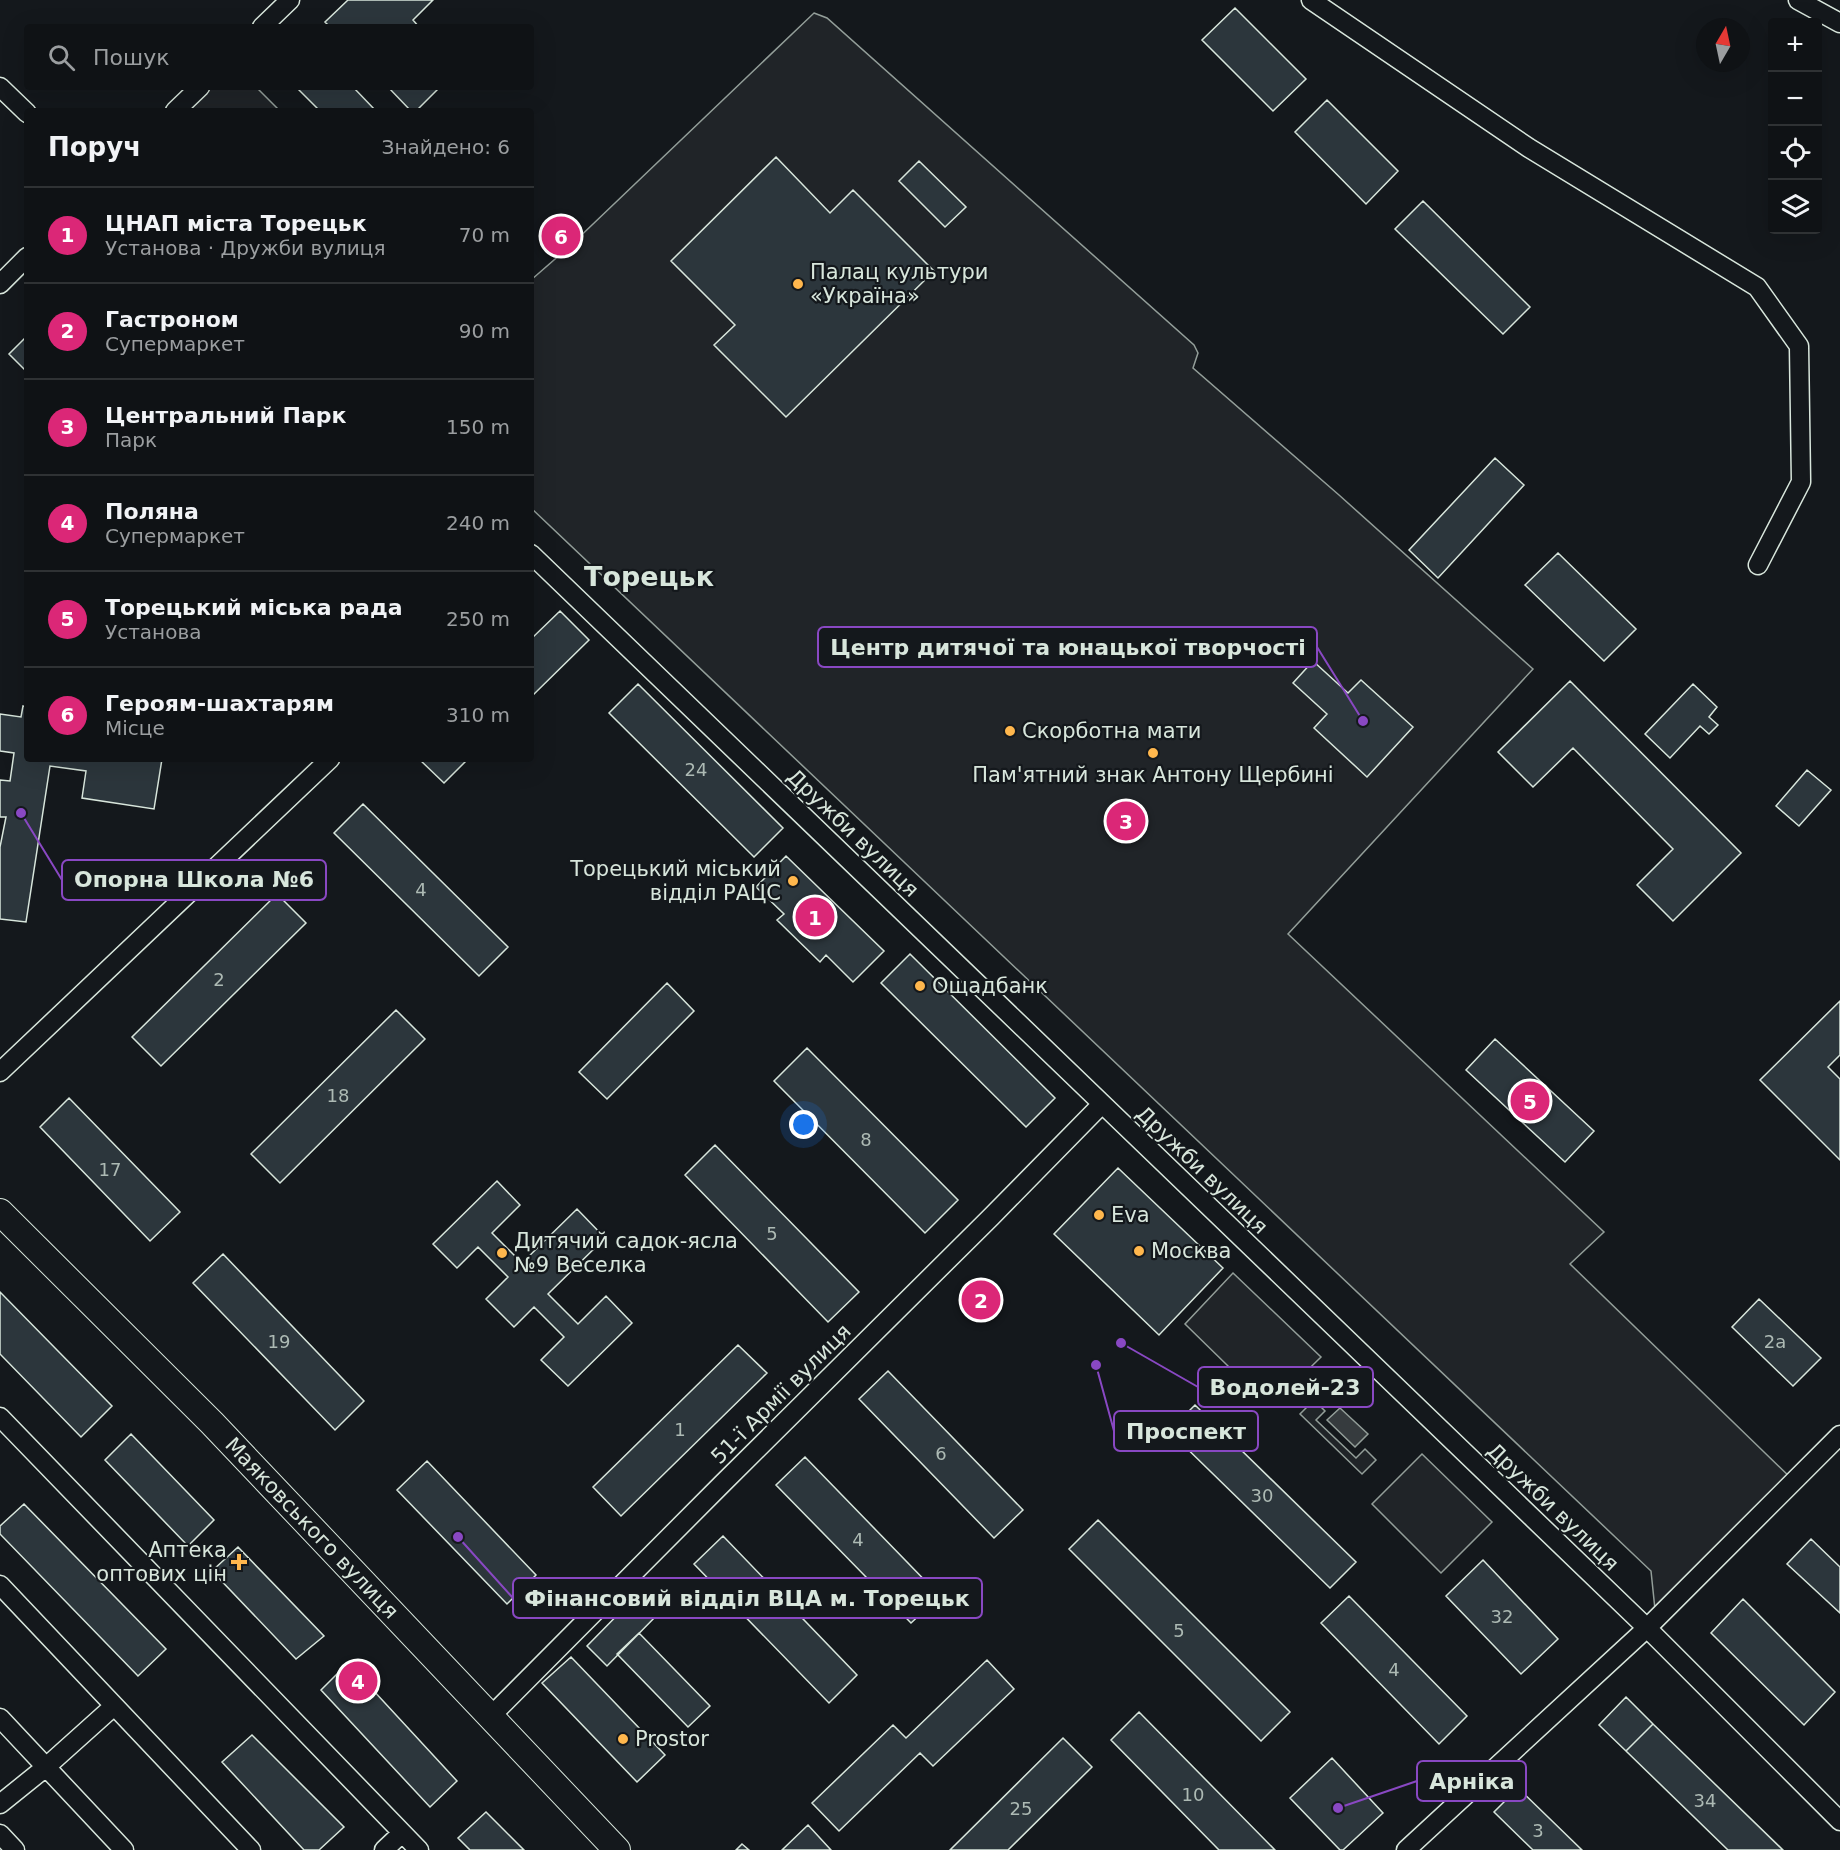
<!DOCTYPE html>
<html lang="uk">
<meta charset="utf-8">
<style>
:root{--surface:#0f1215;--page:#1d2022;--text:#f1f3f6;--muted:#9b9ea0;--line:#2f3234;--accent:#db2777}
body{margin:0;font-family:"DejaVu Sans",sans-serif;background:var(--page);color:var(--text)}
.controls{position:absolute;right:18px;top:18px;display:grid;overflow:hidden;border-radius:6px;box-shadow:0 6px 24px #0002}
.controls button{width:54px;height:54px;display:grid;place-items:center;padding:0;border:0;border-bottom:2px solid var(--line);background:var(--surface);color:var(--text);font:30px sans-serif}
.compass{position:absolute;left:1696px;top:18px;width:54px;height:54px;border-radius:50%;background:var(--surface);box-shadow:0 6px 24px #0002;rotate:9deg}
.you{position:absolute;left:804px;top:1125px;width:21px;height:21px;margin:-15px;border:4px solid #fff;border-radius:50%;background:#1a73e8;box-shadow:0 0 0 9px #1a73e833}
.badge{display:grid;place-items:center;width:39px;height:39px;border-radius:50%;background:var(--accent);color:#fff;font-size:20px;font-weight:700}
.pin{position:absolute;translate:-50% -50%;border:3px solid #fff;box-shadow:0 2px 6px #0006}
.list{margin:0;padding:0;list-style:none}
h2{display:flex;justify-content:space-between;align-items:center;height:78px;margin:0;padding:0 24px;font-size:26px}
h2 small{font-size:20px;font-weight:400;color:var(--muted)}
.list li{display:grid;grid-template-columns:39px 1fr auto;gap:18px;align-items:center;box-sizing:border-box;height:96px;padding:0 24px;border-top:2px solid var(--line)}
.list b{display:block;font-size:22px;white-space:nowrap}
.list p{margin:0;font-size:20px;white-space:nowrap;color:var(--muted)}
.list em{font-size:20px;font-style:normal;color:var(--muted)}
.icon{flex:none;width:33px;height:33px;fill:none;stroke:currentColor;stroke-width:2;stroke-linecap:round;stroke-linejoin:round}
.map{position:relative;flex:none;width:1840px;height:1850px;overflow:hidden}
.search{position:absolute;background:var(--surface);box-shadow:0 6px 24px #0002;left:24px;top:24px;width:510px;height:66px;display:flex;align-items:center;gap:15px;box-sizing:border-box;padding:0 21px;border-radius:6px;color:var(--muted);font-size:22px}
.panel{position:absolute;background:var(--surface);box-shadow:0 6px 24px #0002;left:24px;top:108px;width:510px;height:654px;border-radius:6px}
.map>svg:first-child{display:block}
.green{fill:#202428;stroke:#939e99;stroke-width:1.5}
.water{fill:#363b3e;stroke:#939e99;stroke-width:1.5}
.building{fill:#2c363c;stroke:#d8e6dc;stroke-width:1.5}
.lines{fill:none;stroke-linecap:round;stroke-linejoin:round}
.minor-casing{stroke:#d8e6dc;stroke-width:21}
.secondary-casing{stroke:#d8e6dc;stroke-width:28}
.minor{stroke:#14181c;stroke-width:18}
.secondary{stroke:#14181c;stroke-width:26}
.poi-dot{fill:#ffb74d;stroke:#14181c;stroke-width:2}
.labels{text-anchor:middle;stroke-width:4.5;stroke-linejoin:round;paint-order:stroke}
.number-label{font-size:18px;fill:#adbab4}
.poi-label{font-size:21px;fill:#d8e6dc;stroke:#14181c;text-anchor:start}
.street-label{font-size:21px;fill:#d8e6dc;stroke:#14181c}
.district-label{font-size:27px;font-weight:bold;fill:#d8e6dc;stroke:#14181c}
.leader{fill:none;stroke:#8948c3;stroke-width:2}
.callout-dot{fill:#8948c3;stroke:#14181c;stroke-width:2}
.callout{fill:#14181c;stroke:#8948c3;stroke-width:2}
.callout-label{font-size:22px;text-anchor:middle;font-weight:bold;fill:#d8e6dc}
</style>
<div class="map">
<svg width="1840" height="1850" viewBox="0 0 1840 1850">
<rect width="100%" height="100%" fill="#14181c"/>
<path class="green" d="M814 13 827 18 1194 345 1198 353 1193 368 1339 495 1533 669 1288 934 1604 1232 1570 1264 1794 1481 1656 1619 1651 1571 531 508V280L570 246Z
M200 87H256L280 111H175Z
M1233 1273 1321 1357 1270 1407 1185 1324Z
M1314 1400 1325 1411 1316 1420 1356 1458 1365 1449 1376 1460 1362 1474 1300 1414Z
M1422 1454 1492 1522 1441 1573 1372 1504Z"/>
<path class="water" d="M1340 1408 1368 1434 1355 1447 1327 1420Z"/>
<path class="building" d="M348 0H433L413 20 419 27H330L325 22Z
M1235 8 1306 79 1273 111 1202 40Z
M296 87H353L376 111H320Z
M388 87H440L416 111H411Z
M1327 100 1398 171 1366 204 1295 132Z
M776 157 830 213 853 190 934 271 786 417 714 345 735 325 671 261Z
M919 161 966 207 945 227 899 181Z
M1423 201 1530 307 1503 334 1395 229Z
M27 336V372L9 354Z
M1495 458 1524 485 1438 578 1409 550Z
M1558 553 1636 629 1604 661 1525 585Z
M560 611 589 640 531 697V639Z
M1313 661 1348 693 1361 680 1413 727 1367 777 1314 728 1327 714 1293 683Z
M1570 681 1741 853 1673 921 1637 885 1673 849 1573 748 1533 787 1498 752Z
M638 684 783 828 754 857 609 713Z
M1693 684 1717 707 1709 717 1718 725 1709 734 1700 726 1670 758 1645 734Z
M23 706 27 707V759H162L154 809 82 798 86 771 50 766 26 922 0 919V847L6 817H0V780L10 781 14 753 0 751V714L21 717Z
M419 759H468L444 783Z
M1807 770 1831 790 1799 826 1776 806Z
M363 804 508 947 479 976 334 833Z
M786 856 884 951 853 982 826 955 820 962 777 920 784 914 756 887Z
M277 894 306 923 161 1066 132 1037Z
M910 954 1055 1098 1026 1127 881 983Z
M667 983 694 1011 607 1099 579 1072Z
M1840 1001V1055L1828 1067 1840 1079V1160L1760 1080Z
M396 1010 425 1039 280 1183 251 1154Z
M1495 1039 1594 1131 1565 1162 1466 1070Z
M807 1048 958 1200 925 1233 774 1081Z
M69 1098 180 1212 150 1241 40 1127Z
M715 1145 859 1292 828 1322 685 1175Z
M1118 1168 1223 1268 1159 1335 1054 1234Z
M497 1181 520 1205 492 1233 522 1263 577 1209 605 1238 548 1294 578 1324 606 1296 632 1323 568 1386 541 1360 564 1337 534 1307 514 1327 486 1299 508 1277 478 1247 457 1268 433 1244Z
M223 1254 364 1401 335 1430 193 1283Z
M0 1292 112 1406 81 1437 0 1354Z
M1759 1299 1821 1358 1793 1386 1732 1327Z
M738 1345 767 1373 621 1516 593 1487Z
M888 1371 1023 1510 994 1538 859 1399Z
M1195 1405 1356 1562 1330 1588 1169 1431Z
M131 1434 214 1520 188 1546 105 1460Z
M805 1457 940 1596 911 1623 776 1485Z
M427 1461 536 1575 507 1604 397 1490Z
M24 1504 166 1649 138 1676 0 1534V1526Z
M1098 1520 1290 1712 1261 1741 1069 1549Z
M723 1536 857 1675 829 1703 694 1564Z
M1811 1539 1840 1567V1613L1787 1564Z
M238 1547 324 1636 296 1659 212 1571Z
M1483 1560 1558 1639 1521 1674 1446 1596Z
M641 1591 661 1611 607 1666 587 1646Z
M1349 1596 1467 1716 1439 1744 1321 1623Z
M1743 1599 1835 1692 1804 1725 1711 1633Z
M639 1633 710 1706 688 1727 617 1654Z
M571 1657 665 1755 637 1782 542 1683Z
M987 1660 1014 1689 933 1766 920 1753 839 1831 812 1803 893 1725 906 1738Z
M348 1663 457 1781 430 1807 321 1690Z
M1626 1697 1653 1724 1626 1751 1599 1725Z
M1139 1712 1275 1850H1219L1111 1740Z
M1653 1724 1783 1850H1728L1626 1751Z
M252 1735 344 1827 319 1850H304L222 1762Z
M1063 1738 1092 1767 1008 1850H950Z
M1332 1758 1383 1813 1343 1850H1340L1290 1798Z
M1518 1788 1582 1850H1533L1494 1812Z
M486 1812 524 1850H470L458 1838Z
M808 1825 831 1850H782Z
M742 1844 749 1850H736Z"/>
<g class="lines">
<defs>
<path id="minor" d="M1311 0 1529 148 1757 287 1799 346 1801 482 1758 565
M1798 0 1840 23
M262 27 290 0
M0 87 27 113
M175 111 200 87
M0 284 27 257
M531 554 1647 1628 1840 1821
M0 1072 330 759
M0 1417 419 1850
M0 1585 251 1850
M491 1716 722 1484 991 1217 1102 1104
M0 1718 124 1850
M0 1804 46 1767 114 1706
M0 1834 15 1850
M384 1850 402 1833
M1406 1850 1647 1628 1840 1435"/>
<g id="secondary">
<path id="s1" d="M0 1212 212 1423 617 1850"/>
</g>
</defs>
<use href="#minor" class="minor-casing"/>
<use href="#secondary" class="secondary-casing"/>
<use href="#minor" class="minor"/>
<use href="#secondary" class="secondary"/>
</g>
<g class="poi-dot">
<circle cx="798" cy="284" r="6"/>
<circle cx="1010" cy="731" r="6"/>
<circle cx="1153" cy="753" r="6"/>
<circle cx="793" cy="881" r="6"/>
<circle cx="920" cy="986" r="6"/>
<circle cx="1099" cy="1215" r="6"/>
<circle cx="1139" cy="1251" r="6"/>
<circle cx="502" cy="1253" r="6"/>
<path d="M236 1553h6v6h6v6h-6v6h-6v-6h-6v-6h6z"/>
<circle cx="623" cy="1739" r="6"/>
</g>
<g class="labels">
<g class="number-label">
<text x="696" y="776">24</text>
<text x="421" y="896">4</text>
<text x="219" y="986">2</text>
<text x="338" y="1102">18</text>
<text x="866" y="1146">8</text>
<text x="110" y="1176">17</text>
<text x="772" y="1240">5</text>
<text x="279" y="1348">19</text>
<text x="1775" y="1348">2а</text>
<text x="680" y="1436">1</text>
<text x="941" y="1460">6</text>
<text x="1262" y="1502">30</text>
<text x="858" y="1546">4</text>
<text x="1502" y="1623">32</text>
<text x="1179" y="1637">5</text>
<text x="1394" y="1676">4</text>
<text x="1193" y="1801">10</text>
<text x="1705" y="1807">34</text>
<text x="1021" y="1815">25</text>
<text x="1538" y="1837">3</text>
</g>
<g class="poi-label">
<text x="810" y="279">Палац культури<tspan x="810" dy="24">«Україна»</tspan></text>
<text x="1022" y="738">Скорботна мати</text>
<text x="1153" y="782" text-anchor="middle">Пам'ятний знак Антону Щербині</text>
<text x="781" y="876" text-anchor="end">Торецький міський<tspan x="781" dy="24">відділ РАЦС</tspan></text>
<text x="932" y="993">Ощадбанк</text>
<text x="1111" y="1222">Eva</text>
<text x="514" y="1248">Дитячий садок-ясла<tspan x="514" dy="24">№9 Веселка</tspan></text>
<text x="1151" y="1258">Москва</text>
<text x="227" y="1557" text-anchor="end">Аптека<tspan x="227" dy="24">оптових цін</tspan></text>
<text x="635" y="1746">Prostor</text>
</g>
<g class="street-label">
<text transform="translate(853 833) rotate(44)" y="7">Дружби вулиця</text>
<text transform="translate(1202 1170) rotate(44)" y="7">Дружби вулиця</text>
<text transform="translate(781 1394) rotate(-45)" y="7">51-ї Армії вулиця</text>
<text transform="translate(1553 1507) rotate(44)" y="7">Дружби вулиця</text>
<text dy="7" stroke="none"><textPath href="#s1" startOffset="444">Маяковського вулиця</textPath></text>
</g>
<g class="district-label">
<text x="649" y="586">Торецьк</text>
</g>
</g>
<path class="leader" d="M1363 721L1317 647M21 813L62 880M1121 1343L1198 1387M1096 1365L1114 1431M458 1537L513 1598M1338 1808L1417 1781"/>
<g class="callout-dot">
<circle cx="1363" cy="721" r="6"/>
<circle cx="21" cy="813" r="6"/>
<circle cx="1121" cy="1343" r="6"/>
<circle cx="1096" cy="1365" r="6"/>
<circle cx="458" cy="1537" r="6"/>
<circle cx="1338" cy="1808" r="6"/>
</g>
<g class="callout">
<rect x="818" y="627" width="499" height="40" rx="6"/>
<rect x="62" y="860" width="264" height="40" rx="6"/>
<rect x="1198" y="1367" width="175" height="40" rx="6"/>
<rect x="1114" y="1411" width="144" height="40" rx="6"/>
<rect x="513" y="1578" width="469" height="40" rx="6"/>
<rect x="1417" y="1761" width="109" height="40" rx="6"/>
</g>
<g class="callout-label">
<text x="1068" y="655">Центр дитячої та юнацької творчості</text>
<text x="194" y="887">Опорна Школа №6</text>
<text x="1285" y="1395">Водолей-23</text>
<text x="1186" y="1439">Проспект</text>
<text x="747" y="1606">Фінансовий відділ ВЦА м. Торецьк</text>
<text x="1472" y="1789">Арніка</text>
</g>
</svg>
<div class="controls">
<button>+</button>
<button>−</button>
<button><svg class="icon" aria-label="locate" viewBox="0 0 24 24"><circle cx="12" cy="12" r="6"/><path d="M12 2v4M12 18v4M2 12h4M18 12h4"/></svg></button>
<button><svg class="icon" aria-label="layers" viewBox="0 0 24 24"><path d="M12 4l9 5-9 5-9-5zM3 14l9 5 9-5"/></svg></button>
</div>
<svg class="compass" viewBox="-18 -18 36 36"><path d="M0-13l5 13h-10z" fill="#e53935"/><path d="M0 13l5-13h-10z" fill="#9b9ea0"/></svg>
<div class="you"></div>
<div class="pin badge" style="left:815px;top:917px">1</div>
<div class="pin badge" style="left:981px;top:1300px">2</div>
<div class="pin badge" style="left:1126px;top:821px">3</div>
<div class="pin badge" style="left:358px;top:1681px">4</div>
<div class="pin badge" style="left:1530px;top:1101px">5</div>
<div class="pin badge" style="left:561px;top:236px">6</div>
<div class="search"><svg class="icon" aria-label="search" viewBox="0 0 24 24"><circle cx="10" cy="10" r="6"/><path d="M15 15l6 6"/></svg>Пошук</div>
<section class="panel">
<h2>Поруч<small>Знайдено: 6</small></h2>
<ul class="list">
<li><span class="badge">1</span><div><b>ЦНАП міста Торецьк</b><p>Установа · Дружби вулиця</p></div><em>70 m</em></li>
<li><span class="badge">2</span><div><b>Гастроном</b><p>Супермаркет</p></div><em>90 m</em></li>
<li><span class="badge">3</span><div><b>Центральний Парк</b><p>Парк</p></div><em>150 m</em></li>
<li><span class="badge">4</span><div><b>Поляна</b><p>Супермаркет</p></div><em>240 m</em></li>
<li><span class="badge">5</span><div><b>Торецький міська рада</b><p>Установа</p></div><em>250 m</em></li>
<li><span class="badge">6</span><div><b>Героям-шахтарям</b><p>Місце</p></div><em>310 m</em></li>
</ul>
</section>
</div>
